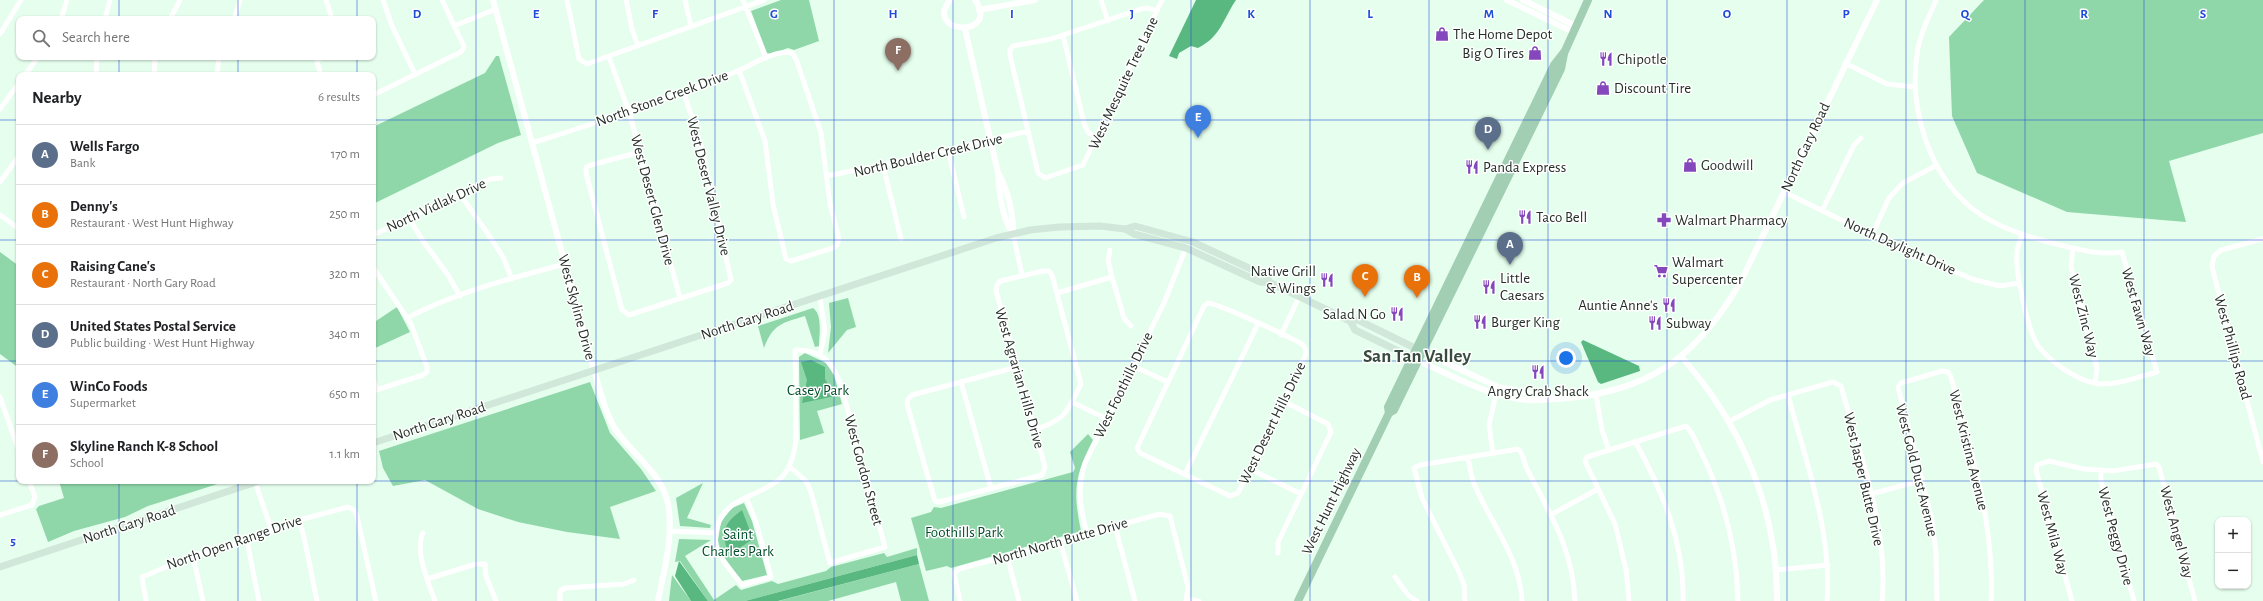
<!DOCTYPE html>
<meta charset="utf-8">
<style>
:root{--surface:#fff;--page:#f6f6f6;--text:#202124;--muted:#757577;--line:#e0e0e0;--accent:#2563eb}
body{margin:0;font-family:"Alegreya Sans",sans-serif;background:var(--page);color:var(--text)}
.controls{position:absolute;right:12px;bottom:12px;display:grid;overflow:hidden;border-radius:8px;box-shadow:0 1px 3px #0004}
.controls button{width:36px;height:36px;display:grid;place-items:center;padding:0;border:0;border-bottom:1px solid var(--line);background:var(--surface);color:var(--text);font:20px sans-serif}
.you{position:absolute;left:1566px;top:358px;width:14px;height:14px;margin:-10px;border:3px solid #fff;border-radius:50%;background:#1a73e8;box-shadow:0 0 0 6px #1a73e833}
.badge{display:grid;place-items:center;width:26px;height:26px;border-radius:50%;background:var(--accent);color:#fff;font-size:13px;font-weight:700}
.pin{position:absolute;translate:-50% -33px;filter:drop-shadow(0 1px 2px #0008)}
.pin::after{content:'';position:absolute;top:21px;width:14px;height:12px;background:inherit;clip-path:polygon(0 0,100% 0,50% 100%)}
.list{margin:0;padding:0;list-style:none}
h2{display:flex;justify-content:space-between;align-items:center;height:52px;margin:0;padding:0 16px;font-size:17px}
h2 small{font-size:13px;font-weight:400;color:var(--muted)}
.list li{display:grid;grid-template-columns:26px 1fr auto;gap:12px;align-items:center;box-sizing:border-box;height:60px;padding:0 16px;border-top:1px solid var(--line)}
.list b{display:block;font-size:15px;white-space:nowrap}
.list p{margin:0;font-size:13px;white-space:nowrap;color:var(--muted)}
.list em{font-size:13px;font-style:normal;color:var(--muted)}
.icon{flex:none;width:22px;height:22px;fill:none;stroke:currentColor;stroke-width:2;stroke-linecap:round;stroke-linejoin:round}
.map{position:relative;flex:none;width:2263px;height:601px;overflow:hidden}
.search{position:absolute;background:var(--surface);box-shadow:0 1px 3px #0004;left:16px;top:16px;width:360px;height:44px;display:flex;align-items:center;gap:10px;box-sizing:border-box;padding:0 14px;border-radius:8px;color:var(--muted);font-size:15px}
.panel{position:absolute;background:var(--surface);box-shadow:0 1px 3px #0004;left:16px;top:72px;width:360px;height:412px;border-radius:8px}
.map>svg:first-child{display:block}
.green{fill:#8fd7a9}
.water{fill:#59b780}
.lines{fill:none;stroke-linecap:round;stroke-linejoin:round}
.minor{stroke:#fff;stroke-width:5}
.tertiary{stroke:#fff;stroke-width:6}
.secondary{stroke:#d0e7d9;stroke-width:7}
.primary{stroke:#a2ceb3;stroke-width:8}
.grid{fill:none;stroke:#1d4ed8;stroke-width:1;stroke-opacity:0.55}
.labels{text-anchor:middle;stroke-width:3;stroke-linejoin:round;paint-order:stroke}
.poi-label{font-size:15px;fill:#252f28;stroke:#fff;text-anchor:start}
.street-label{font-size:15px;fill:#252f28;stroke:#fff}
.park-label{font-size:15px;fill:#004d29;stroke:#fff}
.district-label{font-size:19px;font-weight:bold;fill:#374b3e;stroke:#fff}
.grid-label{font-size:13px;text-anchor:middle;font-weight:bold;fill:#1d4ed8;stroke:#fff;stroke-width:3;stroke-linejoin:round;paint-order:stroke}
</style>
<div class="map">
<svg width="2263" height="601" viewBox="0 0 2263 601">
<rect width="100%" height="100%" fill="#e5feed"/>
<path class="green" d="M781 0H809L819 41 794 50 788 48 771 54 767 53 751 11Z
M1984 0H2263V133L2169 161 2186 222 2067 212 1977 173 1952 116 1949 37Z
M496 56H499L521 135 498 143 373 204V127L485 73Z
M0 252 19 266V368L0 354Z
M848 298 856 327 847 330 828 353 831 327 829 303Z
M397 307 410 332 373 349V323Z
M813 308C823 315 819 335 819 346L815 347 805 316C782 323 773 324 764 348L758 326Z
M805 353 826 363 834 375 842 404 817 411 824 433 800 440 799 357Z
M590 382 610 433 641 469 656 491 610 507 620 539 567 532 518 522 478 509 425 480 393 486 383 468 379 451Z
M1088 434 1093 440C1074 477 1073 491 1081 531L951 568 947 566 926 571 911 518 931 512 934 507 941 508 1073 472 1075 468 1070 452Z
M59 481H227L148 506 125 517 74 531 48 542 36 509 39 506 64 498Z
M703 483 687 518 711 525 710 528 680 526 676 498Z
M744 503 752 521 767 575 742 581 721 553 718 540 721 522 732 508Z
M679 539 711 540 685 556 714 600 736 585 741 590 772 581 778 584 826 571 831 567 884 553 887 557 917 548V555L745 601H708L680 561 675 562Z
M919 564 929 601H901L896 582 828 601H779Z
M672 575 691 601H669Z"/>
<path class="water" d="M1196 0H1236C1222 21 1221 36 1198 48L1191 46 1179 53 1177 59 1169 56Z
M1583 340 1639 366 1640 371 1601 384 1598 382 1581 342Z
M811 360 825 367V379L835 396 802 403 807 380 801 362Z
M742 510 753 539 729 555C721 532 722 525 742 510Z
M917 555 919 564 778 601H745Z
M679 561 708 601H691L675 576Z"/>
<g class="lines">
<path class="minor" d="M326 0 332 19
M383 0 392 26 415 74
M567 0 579 59 587 64 764 0
M626 0 632 29 638 46
M685 0 691 26
M743 0 766 58
M1101 0 1108 21
M1936 0C1930 15 1921 31 1918 48 1907 107 1929 180 1981 215 2001 228 2025 236 2048 242 2073 248 2097 256 2122 252L2157 372C2137 377 2114 387 2094 383 2075 379 2051 362 2039 347 2028 333 2015 271 2017 253 2017 247 2020 241 2022 235
M1157 11 1148 8 1141 9 1051 39 1013 46 1010 50V55L1038 173 1045 178 1083 165 1162 0
M61 19 67 0
M105 19 110 0
M170 19 180 0
M234 19 240 0
M454 26 496 9
M0 34 21 0
M1063 35 1084 123 1088 132 1096 138
M609 57 629 112 680 298
M1845 63 1887 84 1915 87
M25 75 38 57
M96 75 97 57
M154 75 155 57
M217 75 219 57
M321 75 317 62 321 57
M373 95 461 52 464 47 462 42 442 0
M0 109 19 83
M532 143C603 121 672 98 740 70 755 63 775 50 792 53L796 59 821 133 830 204 839 239 837 245 833 248 791 261 786 259 773 204 765 141 739 70
M948 150 964 217
M640 152 591 165 586 167V173L622 310 629 315 728 283 731 280 702 149 684 93
M883 165 901 239
M826 176 883 165 1028 131
M0 182 19 156
M1784 192 1872 235 1972 279 2000 286 2019 283
M459 193 488 234 503 257 512 279
M1822 211 1854 145 1861 138
M0 215 19 229
M408 217 423 241 448 275 460 296
M1013 234 1022 275
M373 235 490 179 501 178
M1872 235 1889 198 1903 183 1937 165
M2263 239 2221 250 2214 256 2212 267 2263 462
M2073 248 2071 266 2073 276 2097 368 2095 383
M1110 250 1108 260 1112 277 1124 318 1131 326
M373 267 411 324 427 367V372L423 375 373 391
M1057 293 1112 277
M820 297 825 331 820 355
M1208 303C1217 303 1295 339 1303 345 1306 348 1306 351 1306 354L1238 493 1230 496 1140 453 1137 448 1204 306Z
M407 318C456 292 512 278 565 264
M1281 335 1299 297
M1133 366 1168 382
M1017 367 912 395 908 399 907 404 935 501 939 502 1042 475 1045 467 996 291 997 285 1000 281 1043 271H1049L1052 275 1081 384C1067 412 1067 419 1034 430
M373 379 377 390
M961 382 991 488
M1596 395 1602 430 1609 450
M1788 395C1806 462 1832 531 1827 601
M0 397 19 451
M1072 402 1107 419
M1728 422 1770 400 1833 382 1841 386C1860 455 1889 529 1882 601
M1635 441C1662 491 1685 543 1683 601
M1493 454 1489 425 1496 394
M1468 458C1470 468 1471 478 1476 488 1492 525 1520 558 1522 601
M1250 469 1301 494
M2101 471V481L2134 601
M1185 474 1258 324
M255 482 272 531
M1871 494 1923 480
M746 497 756 522 771 577 742 585C733 573 721 561 716 547 714 540 716 534 717 528 724 496 762 497 782 477 792 466 795 451 796 437L795 350C821 349 832 361 841 385L885 547 830 563 811 492 806 481 789 466
M1552 514 1598 489
M0 515 32 505 35 497 29 481
M299 520 304 537 317 601
M1115 526 1135 601
M670 531 716 533
M423 533C414 549 429 585 435 601
M1087 533C1080 509 1077 488 1085 463L1164 303 1187 245
M247 541 259 601
M1060 541 1077 601
M1278 553V542L1331 432 1328 424 1283 401
M193 556 203 601
M1007 556 1019 601
M1775 570 1828 565
M1395 577 1409 596 1417 601
M427 579 476 564H485L486 576 496 601
M1187 599 1199 601
M146 601 142 577 193 556 259 537 299 520 348 507 354 510 357 516 376 601
M560 601V591L565 588 624 584 634 580
M960 601 954 573 959 569 1160 514 1170 516 1188 587 1186 601
M1465 601 1464 585 1460 574 1422 498 1414 468 1420 465 1518 449C1524 453 1524 465 1528 471 1551 515 1573 550 1575 601
M1629 601 1626 569 1615 524 1585 461 1587 457 1686 426C1692 431 1696 442 1700 450 1724 498 1737 547 1738 601
M1937 601 1936 553 1932 520 1898 387 1901 383 1942 371 1948 372 1951 377C1971 451 1995 524 1991 601
M2072 601 2036 470 2037 465 2049 461 2084 469 2113 471 2156 464 2159 467 2195 601"/>
<path class="tertiary" d="M493 0 594 370C600 390 605 413 616 430 633 455 662 473 668 504 674 536 664 570 658 601
M950 0C923 35 1001 38 975 0
M1507 0 1573 32
M1523 0 1576 26
M979 10 1035 0
M965 29 998 173C999 192 1002 218 1013 234
M1000 176C1008 192 1014 216 1013 234
M1423 352 1498 387 1553 398
M1681 356C1692 370 1704 383 1713 397 1754 457 1778 528 1777 601
M1419 361C1448 374 1477 390 1509 397 1528 402 1538 400 1557 399 1646 393 1695 360 1740 283L1877 0"/>
<path class="secondary" d="M1125 229 1134 234 1186 248 1260 282 1271 283
M1350 321 1358 320 1421 351
M373 443 996 238 1030 230 1059 227 1100 226 1125 229 1135 226 1193 242 1264 275 1271 283 1350 321 1355 330 1417 360
M0 567 259 481"/>
<path class="primary" d="M1389 413 1394 410 1561 69 1564 54
M1298 601 1389 413 1388 407 1554 65 1565 51 1588 0"/>
</g>
<path class="grid" d="M119 0V19M238 0V19M357 0V19M476 0V601M596 0V601M715 0V601M834 0V601M953 0V601M1072 0V601M1191 0V601M1310 0V601M1429 0V601M1548 0V601M1667 0V601M1787 0V601M1906 0V601M2025 0V601M2144 0V601M119 57V75M238 57V75M357 57V75M0 120H19M373 120H2263M0 240H19M373 240H2263M0 361H19M373 361H2263M0 481H19M119 481V601M238 481V601M357 481V601M373 481H2263"/>
<defs>
<symbol id="shop-bare" viewBox="-9 -9 18 18"><path d="M-5-2.5h2.3a2.7 3.5 0 0 1 5.4 0H5L5.5 6h-11ZM-1.5-2.5h3a1.5 2.3 0 0 0-3 0Z" fill="#8547bc" stroke="#fff" stroke-width="2.5" paint-order="stroke"/></symbol>
<symbol id="restaurant-bare" viewBox="-9 -9 18 18"><path d="M-5-6h1v4h1v-4h1v4h1v-4h1v5L-1.5 .5V6h-2V.5L-5-1ZM5-6V6H3V1.5H1.5Q1.5-4 5-6Z" fill="#8547bc" stroke="#fff" stroke-width="2.5" paint-order="stroke"/></symbol>
<symbol id="pharmacy-bare" viewBox="-9 -9 18 18"><path d="M-2-6h4v4h4v4h-4v4h-4v-4h-4v-4h4Z" fill="#8547bc" stroke="#fff" stroke-width="2.5" paint-order="stroke"/></symbol>
<symbol id="supermarket-bare" viewBox="-9 -9 18 18"><path d="M-6-5.5h2.5l.6 2H6L4.5 2H-2.5L-4.4-4H-6ZM-1.5 3.2a1.3 1.3 0 1 0 .1 0ZM3 3.2a1.3 1.3 0 1 0 .1 0Z" fill="#8547bc" stroke="#fff" stroke-width="2.5" paint-order="stroke"/></symbol>
</defs>
<g fill-rule="evenodd">
<use href="#shop-bare" x="1432" y="24" width="20" height="20"/>
<use href="#shop-bare" x="1525" y="43" width="20" height="20"/>
<use href="#restaurant-bare" x="1596" y="49" width="20" height="20"/>
<use href="#shop-bare" x="1593" y="78" width="20" height="20"/>
<use href="#shop-bare" x="1680" y="155" width="20" height="20"/>
<use href="#restaurant-bare" x="1462" y="157" width="20" height="20"/>
<use href="#restaurant-bare" x="1515" y="207" width="20" height="20"/>
<use href="#pharmacy-bare" x="1654" y="210" width="20" height="20"/>
<use href="#supermarket-bare" x="1651" y="261" width="20" height="20"/>
<use href="#restaurant-bare" x="1317" y="270" width="20" height="20"/>
<use href="#restaurant-bare" x="1479" y="277" width="20" height="20"/>
<use href="#restaurant-bare" x="1659" y="295" width="20" height="20"/>
<use href="#restaurant-bare" x="1387" y="304" width="20" height="20"/>
<use href="#restaurant-bare" x="1470" y="312" width="20" height="20"/>
<use href="#restaurant-bare" x="1645" y="313" width="20" height="20"/>
<use href="#restaurant-bare" x="1528" y="362" width="20" height="20"/>
</g>
<g class="labels">
<g class="poi-label">
<text x="1453" y="39">The Home Depot</text>
<text x="1524" y="58" text-anchor="end">Big O Tires</text>
<text x="1617" y="64">Chipotle</text>
<text x="1614" y="93">Discount Tire</text>
<text x="1701" y="170">Goodwill</text>
<text x="1483" y="172">Panda Express</text>
<text x="1536" y="222">Taco Bell</text>
<text x="1675" y="225">Walmart Pharmacy</text>
<text x="1672" y="267">Walmart<tspan x="1672" dy="17">Supercenter</tspan></text>
<text x="1316" y="276" text-anchor="end">Native Grill<tspan x="1316" dy="17">&amp; Wings</tspan></text>
<text x="1500" y="283">Little<tspan x="1500" dy="17">Caesars</tspan></text>
<text x="1658" y="310" text-anchor="end">Auntie Anne's</text>
<text x="1386" y="319" text-anchor="end">Salad N Go</text>
<text x="1491" y="327">Burger King</text>
<text x="1666" y="328">Subway</text>
<text x="1538" y="396" text-anchor="middle">Angry Crab Shack</text>
</g>
<g class="street-label">
<text transform="translate(1123 83) rotate(-65)" y="5">West Mesquite Tree Lane</text>
<text transform="translate(662 98) rotate(-20)" y="5">North Stone Creek Drive</text>
<text transform="translate(1805 147) rotate(-65)" y="5">North Gary Road</text>
<text transform="translate(928 155) rotate(-13)" y="5">North Boulder Creek Drive</text>
<text transform="translate(709 186) rotate(76)" y="5">West Desert Valley Drive</text>
<text transform="translate(653 200) rotate(75)" y="5">West Desert Glen Drive</text>
<text transform="translate(436 205) rotate(-25)" y="5">North Vidlak Drive</text>
<text transform="translate(1900 246) rotate(24)" y="5">North Daylight Drive</text>
<text transform="translate(577 307) rotate(75)" y="5">West Skyline Drive</text>
<text transform="translate(2139 312) rotate(74)" y="5">West Fawn Way</text>
<text transform="translate(2084 316) rotate(76)" y="5">West Zinc Way</text>
<text transform="translate(747 320) rotate(-18)" y="5">North Gary Road</text>
<text transform="translate(2233 347) rotate(75)" y="5">West Phillips Road</text>
<text transform="translate(1020 378) rotate(74)" y="5">West Agrarian Hills Drive</text>
<text transform="translate(1123 385) rotate(-64)" y="5">West Foothills Drive</text>
<text transform="translate(439 421) rotate(-18)" y="5">North Gary Road</text>
<text transform="translate(1272 423) rotate(-64)" y="5">West Desert Hills Drive</text>
<text transform="translate(1969 450) rotate(76)" y="5">West Kristina Avenue</text>
<text transform="translate(864 470) rotate(75)" y="5">West Gordon Street</text>
<text transform="translate(1917 470) rotate(76)" y="5">West Gold Dust Avenue</text>
<text transform="translate(1864 479) rotate(77)" y="5">West Jasper Butte Drive</text>
<text transform="translate(1331 501) rotate(-64)" y="5">West Hunt Highway</text>
<text transform="translate(129 524) rotate(-18)" y="5">North Gary Road</text>
<text transform="translate(2177 532) rotate(75)" y="5">West Angel Way</text>
<text transform="translate(2053 533) rotate(75)" y="5">West Mila Way</text>
<text transform="translate(2116 536) rotate(75)" y="5">West Peggy Drive</text>
<text transform="translate(1060 541) rotate(-16)" y="5">North North Butte Drive</text>
<text transform="translate(234 542) rotate(-19)" y="5">North Open Range Drive</text>
</g>
<g class="park-label">
<text x="818" y="395">Casey Park</text>
<text x="964" y="537">Foothills Park</text>
<text x="738" y="539">Saint<tspan x="738" dy="17">Charles Park</tspan></text>
</g>
<g class="district-label">
<text x="1417" y="362">San Tan Valley</text>
</g>
</g>
<g class="grid-label">
<text x="417" y="18">D</text>
<text x="536" y="18">E</text>
<text x="655" y="18">F</text>
<text x="774" y="18">G</text>
<text x="893" y="18">H</text>
<text x="1012" y="18">I</text>
<text x="1132" y="18">J</text>
<text x="1251" y="18">K</text>
<text x="1370" y="18">L</text>
<text x="1489" y="18">M</text>
<text x="1608" y="18">N</text>
<text x="1727" y="18">O</text>
<text x="1846" y="18">P</text>
<text x="1965" y="18">Q</text>
<text x="2084" y="18">R</text>
<text x="2203" y="18">S</text>
<text x="13" y="545">5</text>
</g>
</svg>
<div class="controls">
<button>+</button>
<button>−</button>
</div>
<div class="you"></div>
<div class="pin badge" style="left:1510px;top:265px;background:#5c6f8a">A</div>
<div class="pin badge" style="left:1417px;top:298px;background:#e8710a">B</div>
<div class="pin badge" style="left:1365px;top:297px;background:#e8710a">C</div>
<div class="pin badge" style="left:1488px;top:150px;background:#5c6f8a">D</div>
<div class="pin badge" style="left:1198px;top:138px;background:#3f7fe0">E</div>
<div class="pin badge" style="left:898px;top:71px;background:#8d6e63">F</div>
<div class="search"><svg class="icon" aria-label="search" viewBox="0 0 24 24"><circle cx="10" cy="10" r="6"/><path d="M15 15l6 6"/></svg>Search here</div>
<section class="panel">
<h2>Nearby<small>6 results</small></h2>
<ul class="list">
<li><span class="badge" style="background:#5c6f8a">A</span><div><b>Wells Fargo</b><p>Bank</p></div><em>170 m</em></li>
<li><span class="badge" style="background:#e8710a">B</span><div><b>Denny's</b><p>Restaurant · West Hunt Highway</p></div><em>250 m</em></li>
<li><span class="badge" style="background:#e8710a">C</span><div><b>Raising Cane's</b><p>Restaurant · North Gary Road</p></div><em>320 m</em></li>
<li><span class="badge" style="background:#5c6f8a">D</span><div><b>United States Postal Service</b><p>Public building · West Hunt Highway</p></div><em>340 m</em></li>
<li><span class="badge" style="background:#3f7fe0">E</span><div><b>WinCo Foods</b><p>Supermarket</p></div><em>650 m</em></li>
<li><span class="badge" style="background:#8d6e63">F</span><div><b>Skyline Ranch K-8 School</b><p>School</p></div><em>1.1 km</em></li>
</ul>
</section>
</div>
